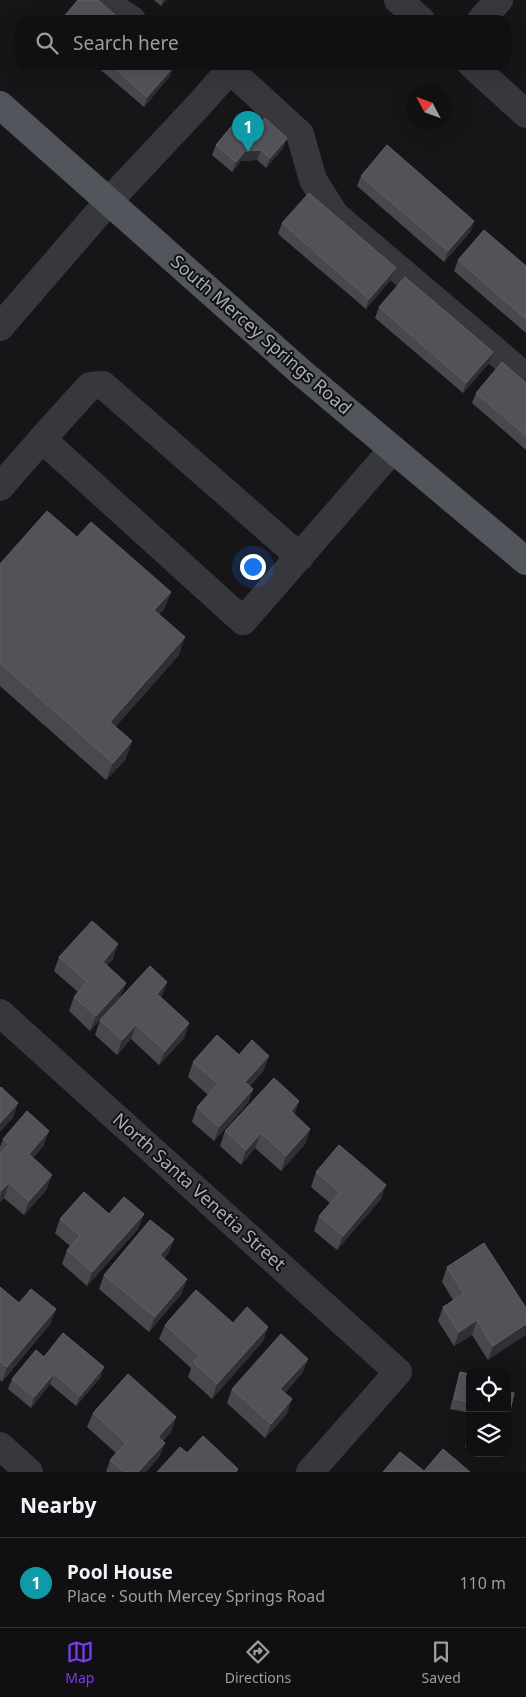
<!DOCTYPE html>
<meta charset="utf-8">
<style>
:root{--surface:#101012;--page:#19191b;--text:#f1f3f6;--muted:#9c9d9f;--line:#303032;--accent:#7c3aed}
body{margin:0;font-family:"Noto Sans",sans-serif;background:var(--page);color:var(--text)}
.controls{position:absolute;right:15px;bottom:15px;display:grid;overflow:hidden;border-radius:10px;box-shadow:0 5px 20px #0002}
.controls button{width:45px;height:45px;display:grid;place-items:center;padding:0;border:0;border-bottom:1px solid var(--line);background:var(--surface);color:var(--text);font:25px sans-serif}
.compass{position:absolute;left:406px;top:85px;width:45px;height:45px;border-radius:50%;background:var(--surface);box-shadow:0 5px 20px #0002;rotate:311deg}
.you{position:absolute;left:252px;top:566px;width:18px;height:18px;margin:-12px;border:4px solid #fff;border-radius:50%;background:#1a73e8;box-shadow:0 0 0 8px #1a73e833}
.badge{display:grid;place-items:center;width:32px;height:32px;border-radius:50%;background:var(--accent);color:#fff;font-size:16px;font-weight:700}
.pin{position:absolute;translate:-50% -41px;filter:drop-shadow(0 1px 2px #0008)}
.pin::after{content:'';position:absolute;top:26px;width:18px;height:15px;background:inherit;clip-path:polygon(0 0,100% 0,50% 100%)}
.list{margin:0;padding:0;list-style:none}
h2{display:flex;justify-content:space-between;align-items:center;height:65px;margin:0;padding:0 20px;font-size:21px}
h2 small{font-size:16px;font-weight:400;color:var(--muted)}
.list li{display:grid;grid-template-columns:32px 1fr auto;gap:15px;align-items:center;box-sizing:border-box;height:90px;padding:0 20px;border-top:1px solid var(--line)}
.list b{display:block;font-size:19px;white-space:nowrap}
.list p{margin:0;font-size:16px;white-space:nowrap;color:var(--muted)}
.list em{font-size:16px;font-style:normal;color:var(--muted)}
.icon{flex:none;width:28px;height:28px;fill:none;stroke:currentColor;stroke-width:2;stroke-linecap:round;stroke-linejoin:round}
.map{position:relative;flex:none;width:526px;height:1472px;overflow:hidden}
.search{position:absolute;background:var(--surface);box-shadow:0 5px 20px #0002;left:15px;right:15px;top:15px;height:55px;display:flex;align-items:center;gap:12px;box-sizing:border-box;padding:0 18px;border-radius:15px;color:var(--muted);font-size:19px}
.sheet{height:155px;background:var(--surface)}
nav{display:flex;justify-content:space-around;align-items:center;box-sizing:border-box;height:70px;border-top:1px solid var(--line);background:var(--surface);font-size:14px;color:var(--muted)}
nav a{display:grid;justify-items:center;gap:2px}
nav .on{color:var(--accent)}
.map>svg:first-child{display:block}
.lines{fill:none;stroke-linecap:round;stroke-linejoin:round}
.minor{stroke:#37383d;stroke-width:28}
.major{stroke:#53555c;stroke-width:28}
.wall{fill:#47494d}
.shaded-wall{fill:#2f3033}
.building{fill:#525359;stroke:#5f6168}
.labels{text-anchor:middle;stroke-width:4;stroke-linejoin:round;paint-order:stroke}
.street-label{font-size:18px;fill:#a8adb8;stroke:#111113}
</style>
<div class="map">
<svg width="526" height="1472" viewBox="0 0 526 1472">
<rect width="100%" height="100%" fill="#161618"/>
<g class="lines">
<path class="minor" d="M102 0 132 20
M398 0 421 20
M481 20 499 0
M472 65 526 114
M0 327 108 202 197 107 230 70 300 134 313 180 335 215 526 377
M42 439 90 386 103 385 300 557
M0 487 42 439 243 621 393 449
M0 1013 398 1372 310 1472
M0 1446 29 1472"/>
<path class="major" d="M0 105 302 373 526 561"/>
</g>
<path class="wall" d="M154 0H166L161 6Z
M95 65H173L170 76 144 107Z
M243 124 287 138 283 148 266 168 257 160 241 161 232 172 212 155 216 145 241 128Z
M361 176 471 231 444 262 357 186Z
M282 223 392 278 366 309 278 234Z
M458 260 526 266V333L454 271Z
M379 307 489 363 463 393 375 318Z
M526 383V450L472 403 476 393Z
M77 537 171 592 164 609 159 615 179 655 115 727 126 759 106 780 0 686V564Z
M59 957 113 959 107 965 126 983 120 997 90 1031 69 1011 74 997 78 992 54 971Z
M167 982 161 997 189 1023 184 1038 159 1065 131 1039 117 1055 95 1035 100 1020Z
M239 1055 264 1070 250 1086 253 1089 248 1103 214 1141 192 1122 197 1107 208 1095 188 1077 193 1062Z
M299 1101 294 1115 310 1129 305 1144 281 1171 255 1148 241 1165 220 1146 225 1131Z
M3 1139 44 1145 33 1158 47 1189 24 1215 4 1198 0 1202V1147Z
M316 1172 381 1199 337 1250 314 1231 319 1216 330 1203 311 1187Z
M144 1214 138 1229 87 1286 62 1264 67 1250 70 1246 55 1233 60 1219Z
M174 1239 168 1254 164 1259 182 1293 149 1332 99 1289 104 1275Z
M447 1267 526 1308 488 1360 472 1335 454 1346 438 1321 443 1307 453 1300 442 1282Z
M0 1287 19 1303 56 1309 50 1324 2 1382 0 1380Z
M233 1323 268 1327 263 1341 212 1399 188 1377 191 1368 159 1339 165 1325Z
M44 1357 104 1367 100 1378 76 1406 50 1384 31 1408 8 1389 12 1379Z
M308 1359 302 1373 285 1393 287 1414 265 1438 227 1403 232 1389Z
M460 1372 470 1374V1413L450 1409 457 1382Z
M93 1413 176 1417 171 1432 163 1441 165 1443 159 1457 146 1472H106L110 1460 116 1453 87 1427Z
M470 1423V1448L465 1447Z"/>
<path class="shaded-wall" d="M163 0H166L161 6Z
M174 66 170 76 144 107 147 97Z
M287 138 283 148 266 168 270 158Z
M261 150 257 160 241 161 232 172 236 162 245 151Z
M474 221 471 231 444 262 448 251Z
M396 268 392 278 366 309 369 299Z
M493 352 489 363 463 393 466 383Z
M171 592 164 609 148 628 154 610Z
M185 637 179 655 104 740 110 722Z
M132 741 126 759 106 780 113 763Z
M118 944 113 959 97 976 103 962Z
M167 982 162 996 152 1008 157 994Z
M126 983 120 997 90 1031 96 1016Z
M189 1023 184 1038 159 1065 165 1051Z
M136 1025 131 1039 117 1055 122 1040Z
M269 1056 264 1070 240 1096 245 1082Z
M253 1089 248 1103 214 1141 219 1127Z
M299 1101 294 1116 291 1111Z
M18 1103 13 1118 0 1132V1123Z
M310 1129 305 1144 281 1171 286 1156Z
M49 1131 44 1145 24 1168 29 1154Z
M261 1133 255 1148 241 1165 246 1150Z
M52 1175 47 1189 24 1215 29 1201Z
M9 1183 4 1198 0 1202V1197L2 1190Z
M386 1185 381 1199 337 1250 343 1236Z
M144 1214 138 1229 87 1286 92 1272Z
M174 1239 168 1254 155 1270 160 1255Z
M187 1279 182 1293 149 1332 155 1317Z
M56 1309 50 1324 2 1382 7 1367Z
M477 1320 472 1335 454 1346 459 1332Z
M526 1324V1335L488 1360 493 1346Z
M268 1327 263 1341 212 1399 217 1384Z
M308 1359 302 1373 275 1404 280 1389Z
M104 1367 100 1378 76 1406 80 1396Z
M54 1374 50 1384 31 1408 34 1397Z
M292 1399 287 1414 265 1438 271 1424Z
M176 1417 171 1432 153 1451 158 1437Z
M165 1443 159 1457 146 1472H138Z"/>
<path class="building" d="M78 0H98L121 20H61Z
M111 65H173L174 66 147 97Z
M265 118 287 138 270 158 261 150 245 151 236 162 216 145 235 122 243 129V124L261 122Z
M387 145 474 221 448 251 361 176Z
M309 193 396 268 369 299 282 223Z
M484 230 526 266V319L458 260Z
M405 277 493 352 466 383 379 307Z
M502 362 526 383V436L476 393Z
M47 511 77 537 91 522 171 592 154 610 185 637 110 722 132 741 113 763 0 663V564Z
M92 921 118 944 103 962 126 983 96 1016 74 997 87 982 59 957Z
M150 966 167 982 157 994 189 1023 165 1051 136 1025 122 1040 100 1020Z
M217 1035 239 1055 252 1040 269 1056 245 1082 253 1089 219 1127 197 1107 218 1084 193 1062Z
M274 1078 299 1101 291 1111 310 1129 286 1156 261 1133 246 1150 225 1131Z
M1 1087 18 1103 0 1123V1088Z
M27 1111 49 1131 29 1154 52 1175 29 1201 9 1183 2 1190 0 1188V1154L9 1144 3 1139Z
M339 1145 386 1185 343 1236 319 1216 340 1192 316 1172Z
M84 1192 109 1214 124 1197 144 1214 92 1272 67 1250 80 1236 60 1219Z
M150 1220 174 1239 160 1255 187 1279 155 1317 104 1275Z
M484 1243 526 1308V1324L493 1346 477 1320 459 1332 443 1307 464 1294 447 1267Z
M0 1287 19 1303 31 1289 56 1309 7 1367 0 1361Z
M196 1290 233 1323 247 1307 268 1327 217 1384 193 1362 199 1356 165 1325Z
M63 1333 104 1367 80 1396 54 1374 34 1397 12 1379 36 1350 44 1357Z
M281 1334 308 1359 280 1389 292 1399 271 1424 232 1389Z
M460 1372 470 1374V1402L454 1399Z
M128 1374 176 1417 158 1437 165 1443 138 1472H124L110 1460 126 1443 93 1413Z
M507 1391 514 1393 507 1425Z
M203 1436 238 1469 236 1472H157L180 1447 187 1453Z
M443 1449 470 1472H383L400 1452 424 1471Z"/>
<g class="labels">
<g class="street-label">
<text transform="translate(261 335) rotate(41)" y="6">South Mercey Springs Road</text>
<text transform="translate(199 1192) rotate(42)" y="6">North Santa Venetia Street</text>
</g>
</g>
</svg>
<div class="controls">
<button><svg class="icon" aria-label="locate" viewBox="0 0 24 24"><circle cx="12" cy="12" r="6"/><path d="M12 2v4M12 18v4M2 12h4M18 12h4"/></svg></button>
<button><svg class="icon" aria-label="layers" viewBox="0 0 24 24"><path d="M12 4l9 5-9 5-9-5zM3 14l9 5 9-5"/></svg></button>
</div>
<svg class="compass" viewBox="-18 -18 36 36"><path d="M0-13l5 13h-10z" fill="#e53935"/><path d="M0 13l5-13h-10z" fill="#9c9d9f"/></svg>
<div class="you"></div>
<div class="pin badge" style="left:248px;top:152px;background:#0f9aa8">1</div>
<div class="search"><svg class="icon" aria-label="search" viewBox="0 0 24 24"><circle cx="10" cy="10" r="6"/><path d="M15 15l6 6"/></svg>Search here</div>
</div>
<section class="sheet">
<h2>Nearby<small></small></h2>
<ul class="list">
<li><span class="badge" style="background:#0f9aa8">1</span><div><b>Pool House</b><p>Place · South Mercey Springs Road</p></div><em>110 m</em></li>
</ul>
</section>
<nav>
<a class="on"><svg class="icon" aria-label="map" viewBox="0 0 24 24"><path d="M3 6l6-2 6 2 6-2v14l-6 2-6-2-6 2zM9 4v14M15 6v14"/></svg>Map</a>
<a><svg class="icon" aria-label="directions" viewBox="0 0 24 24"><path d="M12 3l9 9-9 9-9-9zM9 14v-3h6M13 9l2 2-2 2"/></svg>Directions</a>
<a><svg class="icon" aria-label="saved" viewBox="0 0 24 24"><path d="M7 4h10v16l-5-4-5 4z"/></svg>Saved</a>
</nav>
